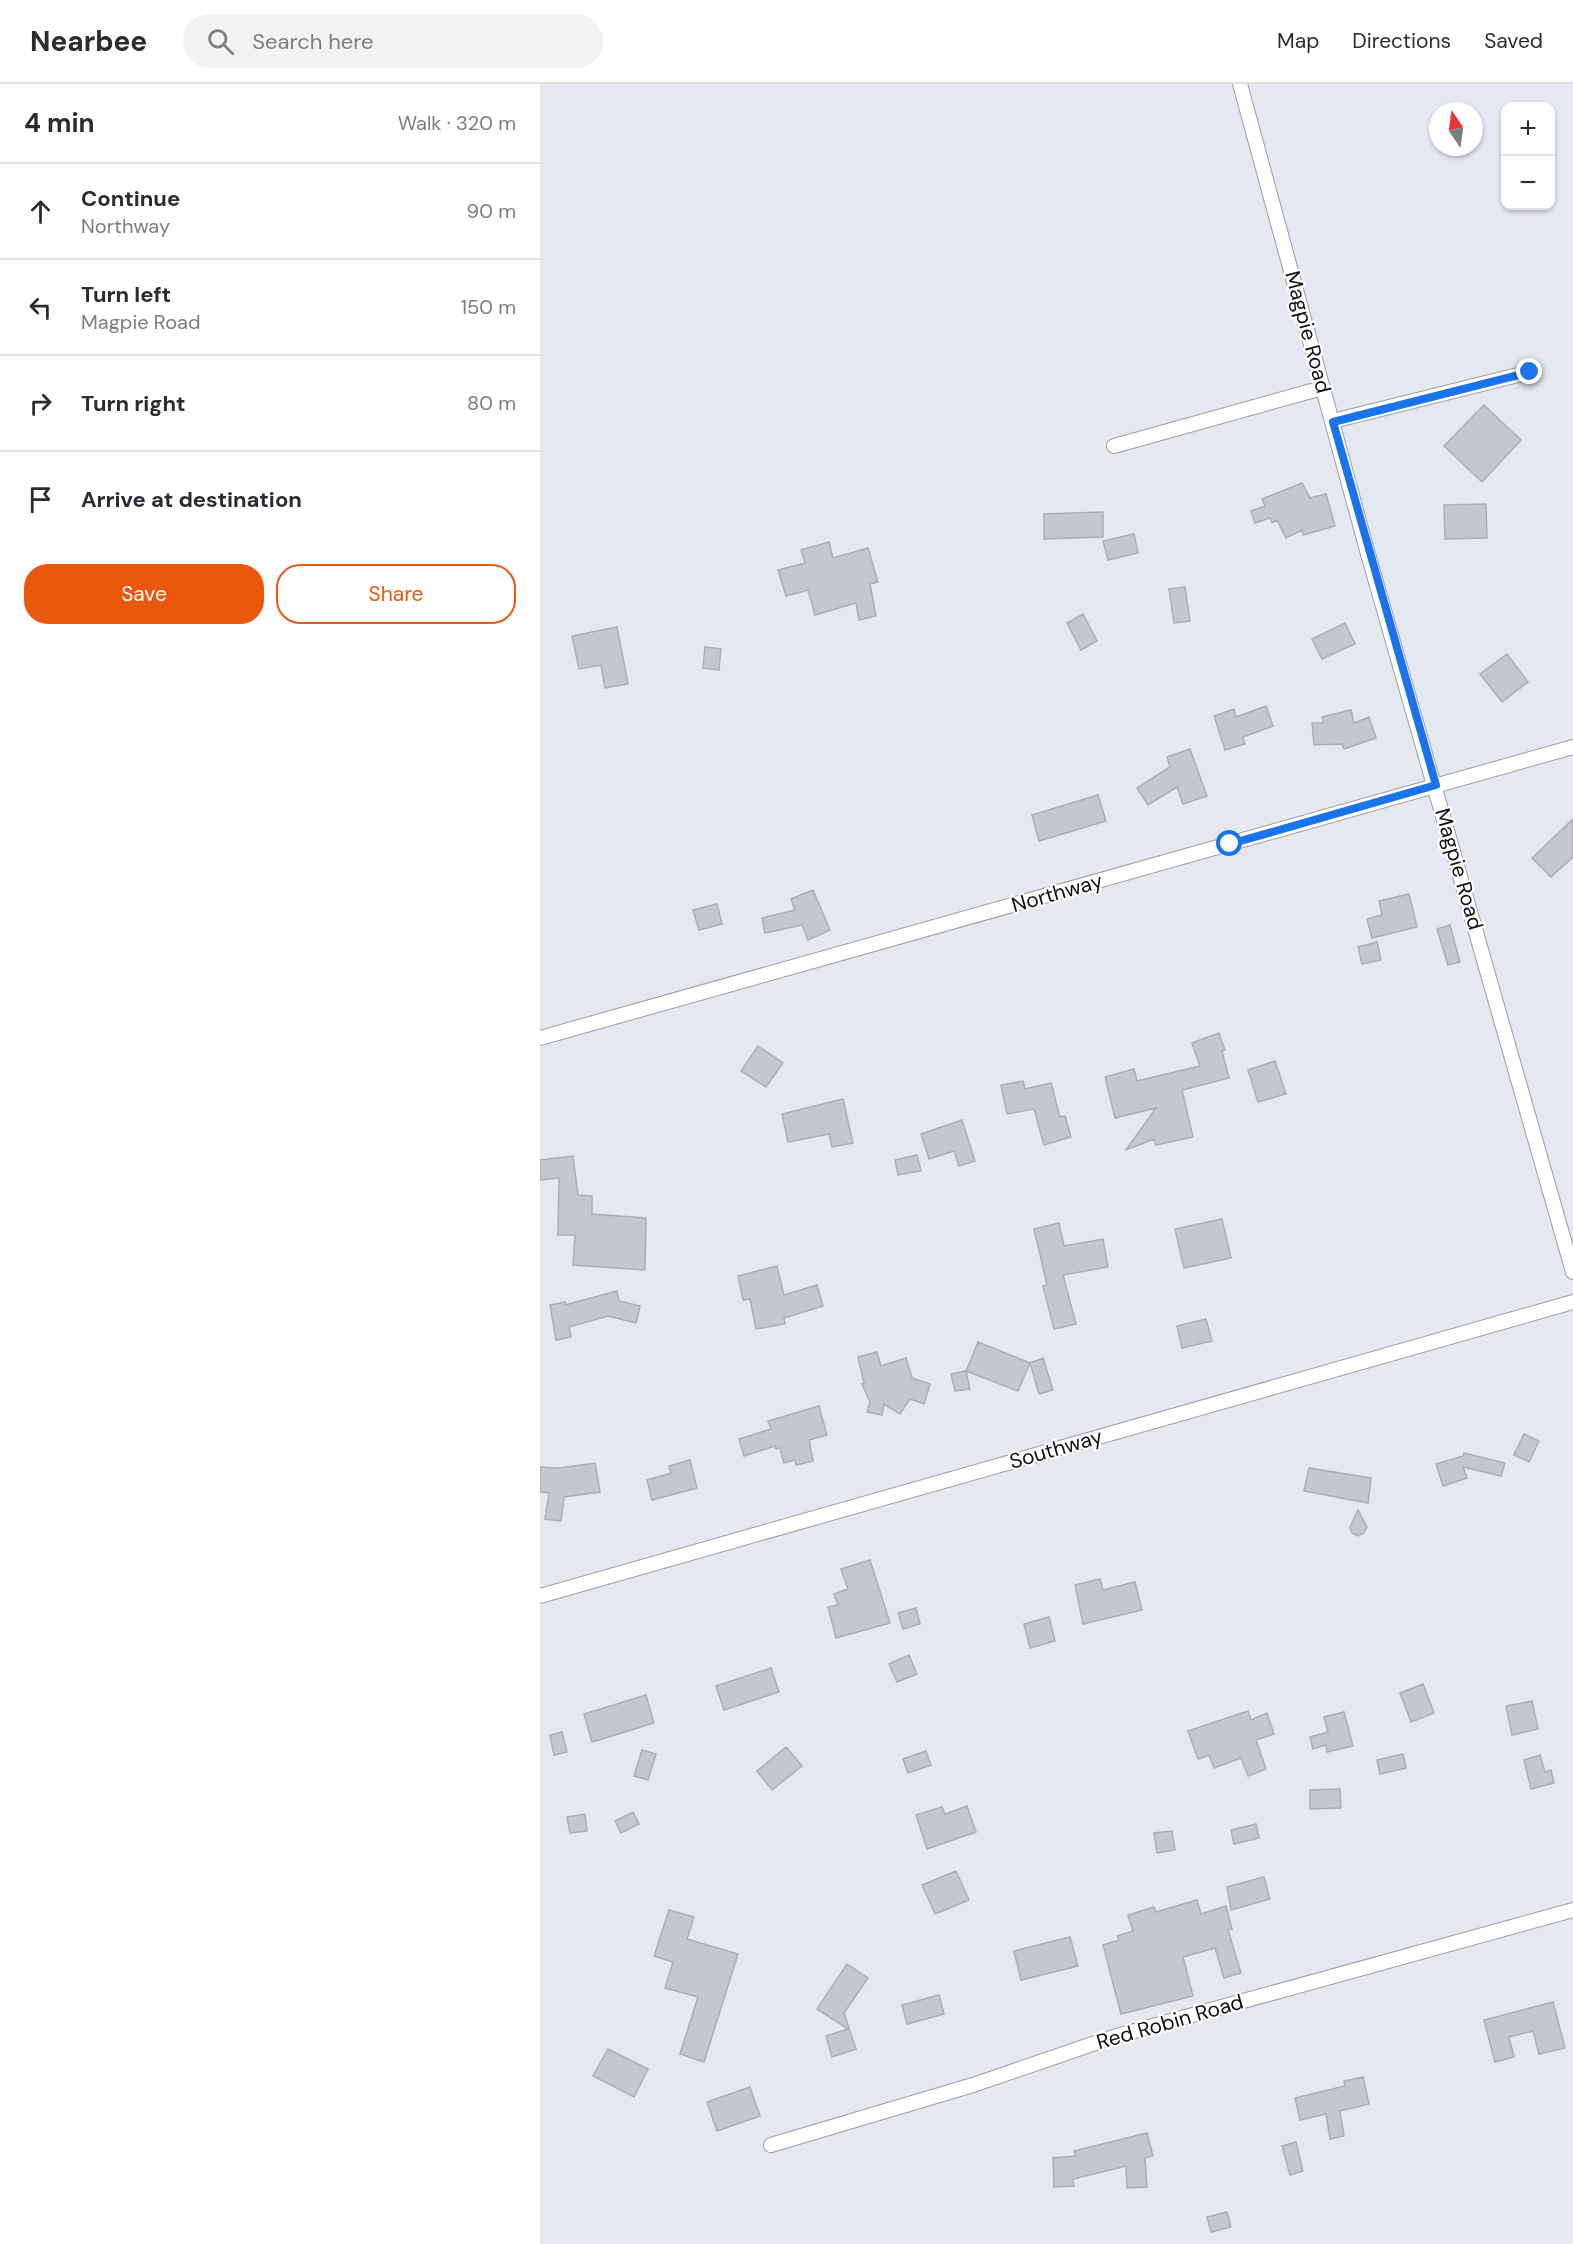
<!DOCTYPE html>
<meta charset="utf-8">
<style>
:root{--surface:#fff;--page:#f2f2f3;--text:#2b2b33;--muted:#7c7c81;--line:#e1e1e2;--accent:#ea580c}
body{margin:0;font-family:"DM Sans",sans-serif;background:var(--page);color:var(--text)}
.controls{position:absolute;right:18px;top:18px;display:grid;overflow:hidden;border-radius:12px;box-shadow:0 2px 4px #0004}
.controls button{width:54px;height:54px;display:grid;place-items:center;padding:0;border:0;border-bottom:2px solid var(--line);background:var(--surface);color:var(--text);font:30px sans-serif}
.compass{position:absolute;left:889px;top:18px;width:54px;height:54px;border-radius:50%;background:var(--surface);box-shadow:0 2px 4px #0004;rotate:347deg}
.stop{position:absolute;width:18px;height:18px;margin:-14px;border:4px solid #1a73e8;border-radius:50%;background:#fff}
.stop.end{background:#1a73e8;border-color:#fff;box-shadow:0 2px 6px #0008}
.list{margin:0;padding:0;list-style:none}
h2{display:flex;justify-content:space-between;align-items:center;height:78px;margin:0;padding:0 24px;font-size:26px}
h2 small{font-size:20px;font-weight:400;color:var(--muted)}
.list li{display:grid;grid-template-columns:39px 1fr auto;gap:18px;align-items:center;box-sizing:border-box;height:96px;padding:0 24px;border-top:2px solid var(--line)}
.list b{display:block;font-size:22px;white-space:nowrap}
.list p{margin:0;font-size:20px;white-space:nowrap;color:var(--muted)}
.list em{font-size:20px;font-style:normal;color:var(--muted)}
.actions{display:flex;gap:12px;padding:18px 24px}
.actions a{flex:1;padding:14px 0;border:2px solid var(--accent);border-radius:24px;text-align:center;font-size:21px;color:var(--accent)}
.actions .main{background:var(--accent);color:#fff}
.icon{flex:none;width:33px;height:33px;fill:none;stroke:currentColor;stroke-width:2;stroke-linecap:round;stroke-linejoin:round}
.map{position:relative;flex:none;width:1033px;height:2160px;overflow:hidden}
header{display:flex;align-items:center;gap:36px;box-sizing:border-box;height:84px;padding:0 30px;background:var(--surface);border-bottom:2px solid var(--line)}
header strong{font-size:28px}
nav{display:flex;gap:33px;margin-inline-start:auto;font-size:21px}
.search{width:420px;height:54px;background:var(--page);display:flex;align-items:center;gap:15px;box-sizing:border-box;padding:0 21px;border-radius:33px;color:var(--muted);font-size:22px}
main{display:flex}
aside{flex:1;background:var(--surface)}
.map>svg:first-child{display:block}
.building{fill:#c5c7cf;stroke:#acaeb6;stroke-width:1.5}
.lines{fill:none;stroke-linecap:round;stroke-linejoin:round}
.minor-casing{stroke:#9b9da5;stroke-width:16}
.minor{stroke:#fff;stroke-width:14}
.route{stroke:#1a73e8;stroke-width:8}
.labels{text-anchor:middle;stroke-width:4.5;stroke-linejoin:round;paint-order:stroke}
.street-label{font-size:21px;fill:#101013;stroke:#fff}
</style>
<header>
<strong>Nearbee</strong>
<div class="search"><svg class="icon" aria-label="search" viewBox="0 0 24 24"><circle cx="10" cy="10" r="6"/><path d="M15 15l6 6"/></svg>Search here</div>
<nav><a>Map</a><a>Directions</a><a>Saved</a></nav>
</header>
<main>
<aside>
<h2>4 min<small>Walk · 320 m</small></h2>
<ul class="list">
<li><svg class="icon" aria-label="ahead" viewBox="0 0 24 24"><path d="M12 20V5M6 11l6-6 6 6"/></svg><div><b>Continue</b><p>Northway</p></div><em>90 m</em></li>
<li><svg class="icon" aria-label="left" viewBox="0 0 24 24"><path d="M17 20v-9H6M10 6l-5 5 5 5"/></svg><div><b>Turn left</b><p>Magpie Road</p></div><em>150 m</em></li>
<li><svg class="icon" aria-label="right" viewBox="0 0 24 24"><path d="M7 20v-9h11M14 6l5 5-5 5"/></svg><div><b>Turn right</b></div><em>80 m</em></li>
<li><svg class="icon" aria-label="arrive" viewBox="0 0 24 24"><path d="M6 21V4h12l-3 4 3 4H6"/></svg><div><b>Arrive at destination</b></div></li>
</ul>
<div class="actions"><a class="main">Save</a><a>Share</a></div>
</aside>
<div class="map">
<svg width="1033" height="2160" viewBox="0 0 1033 2160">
<rect width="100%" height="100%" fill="#e6e8f0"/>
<path class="building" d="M944 321 981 356 942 398 904 362Z
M762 399 770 414 786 410 795 442 763 451 762 446 746 454 737 436 732 439 730 434 715 439 711 427 725 422 722 415Z
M946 420 947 454 905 455 904 421Z
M563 428V453L504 455V430Z
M594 450 598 469 568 476 563 457Z
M289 458 293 474 328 464 338 498 330 500 336 532 319 536 316 519 275 531 268 506 246 512 238 486 265 479 261 466Z
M645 503 650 537 634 539 629 505Z
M543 530 557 557 541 566 527 539Z
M805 539 815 560 782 575 772 555Z
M77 543 88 600 65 604 61 581 39 585 32 552Z
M165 563 181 565 179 586 163 584Z
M967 570 988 598 962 618 940 590Z
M726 622 733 642 703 653 705 660 685 666 674 632 694 625 696 633Z
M811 626 814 639 829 633 836 654 804 665 802 660 774 661 772 639H784L782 633Z
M650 665 667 712 643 720 637 703 608 721 597 704 630 683 627 673Z
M558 711 566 737 499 757 492 731Z
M1033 735V773L1011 793 992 774Z
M273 806 290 846 268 856 262 841 225 849 222 834 255 826 251 815Z
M869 810 877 843 832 854 827 835 842 831 839 817Z
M177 820 182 840 159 846 153 826Z
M910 841 920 878 908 881 897 845Z
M837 858 841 876 822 880 818 863Z
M679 949 685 966 682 967 689 994 642 1006 653 1053 616 1061 614 1055 586 1066 616 1024 575 1034 565 993 594 985 597 997 660 982 652 959Z
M218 962 243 979 226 1003 201 987Z
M735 977 746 1010 718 1018 708 986Z
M483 997 485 1005 511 999 520 1033 525 1032 531 1053 504 1061 494 1025 467 1030 461 1001Z
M303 1015 313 1059 292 1063 289 1050 248 1058 242 1030Z
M422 1036 435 1077 419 1082 414 1067 389 1075 381 1050Z
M377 1071 381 1087 358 1091 355 1076Z
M33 1072 38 1111 52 1112V1130L106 1134 105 1186 33 1181 35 1151H18L19 1094 0 1096V1076Z
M682 1135 691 1174 644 1184 635 1145Z
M519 1139 524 1162 563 1155 568 1183 523 1191 536 1240 514 1245 503 1202 507 1201 494 1145Z
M237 1182 244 1211 277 1201 283 1222 244 1234 245 1240 216 1245 210 1215 203 1216 198 1192Z
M77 1207 79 1217 100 1222 96 1239 68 1232 29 1243 31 1253 16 1256 10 1221 25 1218V1221Z
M666 1235 672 1257 642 1264 637 1242Z
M438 1258 490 1279 478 1307 426 1287Z
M337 1268 341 1282 366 1274 372 1294 390 1300 384 1320 370 1315 360 1330 344 1320 342 1331 327 1328 330 1318 322 1300 324 1299 318 1273Z
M503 1274 513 1306 499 1310 490 1279Z
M426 1287 430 1305 415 1307 411 1290Z
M279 1322 287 1351 269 1356 273 1377 256 1381 255 1376 244 1379 240 1364 236 1365 235 1362 204 1372 199 1355 231 1345 228 1337Z
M984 1350 999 1357 989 1378 974 1371Z
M924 1369 965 1379 961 1392 923 1383 927 1394 903 1402 896 1380 923 1372Z
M150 1376 157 1404 112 1416 107 1396 131 1389 129 1382Z
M55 1379 60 1408 24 1413 21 1437 5 1435 9 1409 0 1408V1383L19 1384Z
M769 1384 831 1394 828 1419 764 1407Z
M818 1426 827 1443 824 1449 818 1452 812 1449 810 1443Z
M330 1476 350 1539 296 1554 288 1523 298 1521 294 1510 308 1505 301 1485Z
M560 1495 563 1506 595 1498 602 1526 543 1540 535 1501Z
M376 1524 380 1540 363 1545 358 1529Z
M509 1533 515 1557 490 1564 484 1540Z
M369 1571 377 1590 357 1598 349 1580Z
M231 1584 239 1608 184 1626 176 1602Z
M883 1600 894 1629 871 1638 860 1609Z
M106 1611 114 1639 52 1658 44 1630Z
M992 1617 998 1645 972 1651 966 1622Z
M708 1627 711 1636 727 1629 734 1650 716 1656 726 1685 708 1692 701 1674 674 1684 669 1671 658 1675 648 1647Z
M804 1628 813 1662 787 1668 786 1661 773 1665 770 1653 788 1648 784 1633Z
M22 1648 27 1668 14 1671 10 1651Z
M246 1663 262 1682 232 1706 217 1687Z
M102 1666 116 1670 108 1696 94 1692Z
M386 1667 391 1681 368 1689 363 1675Z
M863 1670 866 1684 840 1690 837 1676Z
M1000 1671 1005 1688 1011 1686 1014 1699 991 1705 984 1676Z
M800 1705 801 1724 770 1725V1706Z
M427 1722 436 1748 387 1765 376 1731 402 1723 405 1730Z
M93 1728 99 1740 81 1749 75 1737Z
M45 1730 47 1747 30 1749 27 1733Z
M716 1740 719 1754 694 1760 691 1746Z
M632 1747 635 1766 617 1769 614 1749Z
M416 1787 429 1816 395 1830 382 1801Z
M724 1793 730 1815 691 1826 687 1803Z
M657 1816 661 1830 686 1822 692 1845 688 1846 701 1889 684 1894 675 1864 643 1873 653 1912 581 1930 563 1861 579 1856 577 1852 593 1847 588 1831 614 1823 616 1828Z
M129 1826 154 1833 147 1855 198 1870 164 1978 140 1970 158 1913 125 1904 133 1878 114 1872Z
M530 1853 538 1882 481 1896 474 1867Z
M307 1880 328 1894 304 1929 316 1965 292 1973 286 1952 308 1945 277 1925Z
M399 1911 404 1930 367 1940 362 1921Z
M1013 1918 1025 1964 999 1970 993 1947 969 1953 974 1973 955 1978 944 1936Z
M68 1965 108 1985 94 2013 53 1992Z
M823 1993 829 2020 800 2027 804 2052 790 2055 786 2030 760 2036 755 2014 805 2002 804 1997Z
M210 2003 220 2032 177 2047 167 2018Z
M607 2049 613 2072 605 2074 607 2103 587 2104 586 2082 533 2095 534 2102 514 2103 513 2074 536 2072 534 2067Z
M756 2058 763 2087 750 2091 742 2062Z
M687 2128 691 2143 671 2148 667 2133Z"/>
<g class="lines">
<defs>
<path id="minor" d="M700 0 828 470 1033 1188
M793 337 990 288
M574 362 782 304
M0 954 1033 663
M0 1512 1033 1218
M231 2061 433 2001 573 1953 1033 1826"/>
</defs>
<use href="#minor" class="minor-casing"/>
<use href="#minor" class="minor"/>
</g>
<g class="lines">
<path class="route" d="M690 760 896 701 793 338 990 288"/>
</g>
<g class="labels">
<g class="street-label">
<text transform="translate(768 248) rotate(75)" y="7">Magpie Road</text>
<text transform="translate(919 785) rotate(74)" y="7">Magpie Road</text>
<text transform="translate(517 809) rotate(-16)" y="7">Northway</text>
<text transform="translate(516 1365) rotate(-16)" y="7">Southway</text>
<text transform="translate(630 1938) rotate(-16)" y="7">Red Robin Road</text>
</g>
</g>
</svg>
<div class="controls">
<button>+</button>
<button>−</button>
</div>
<svg class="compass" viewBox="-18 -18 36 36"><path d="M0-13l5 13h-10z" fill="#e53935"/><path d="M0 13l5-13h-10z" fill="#7c7c81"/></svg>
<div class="stop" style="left:690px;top:760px"></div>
<div class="stop end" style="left:990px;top:288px"></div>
</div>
</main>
